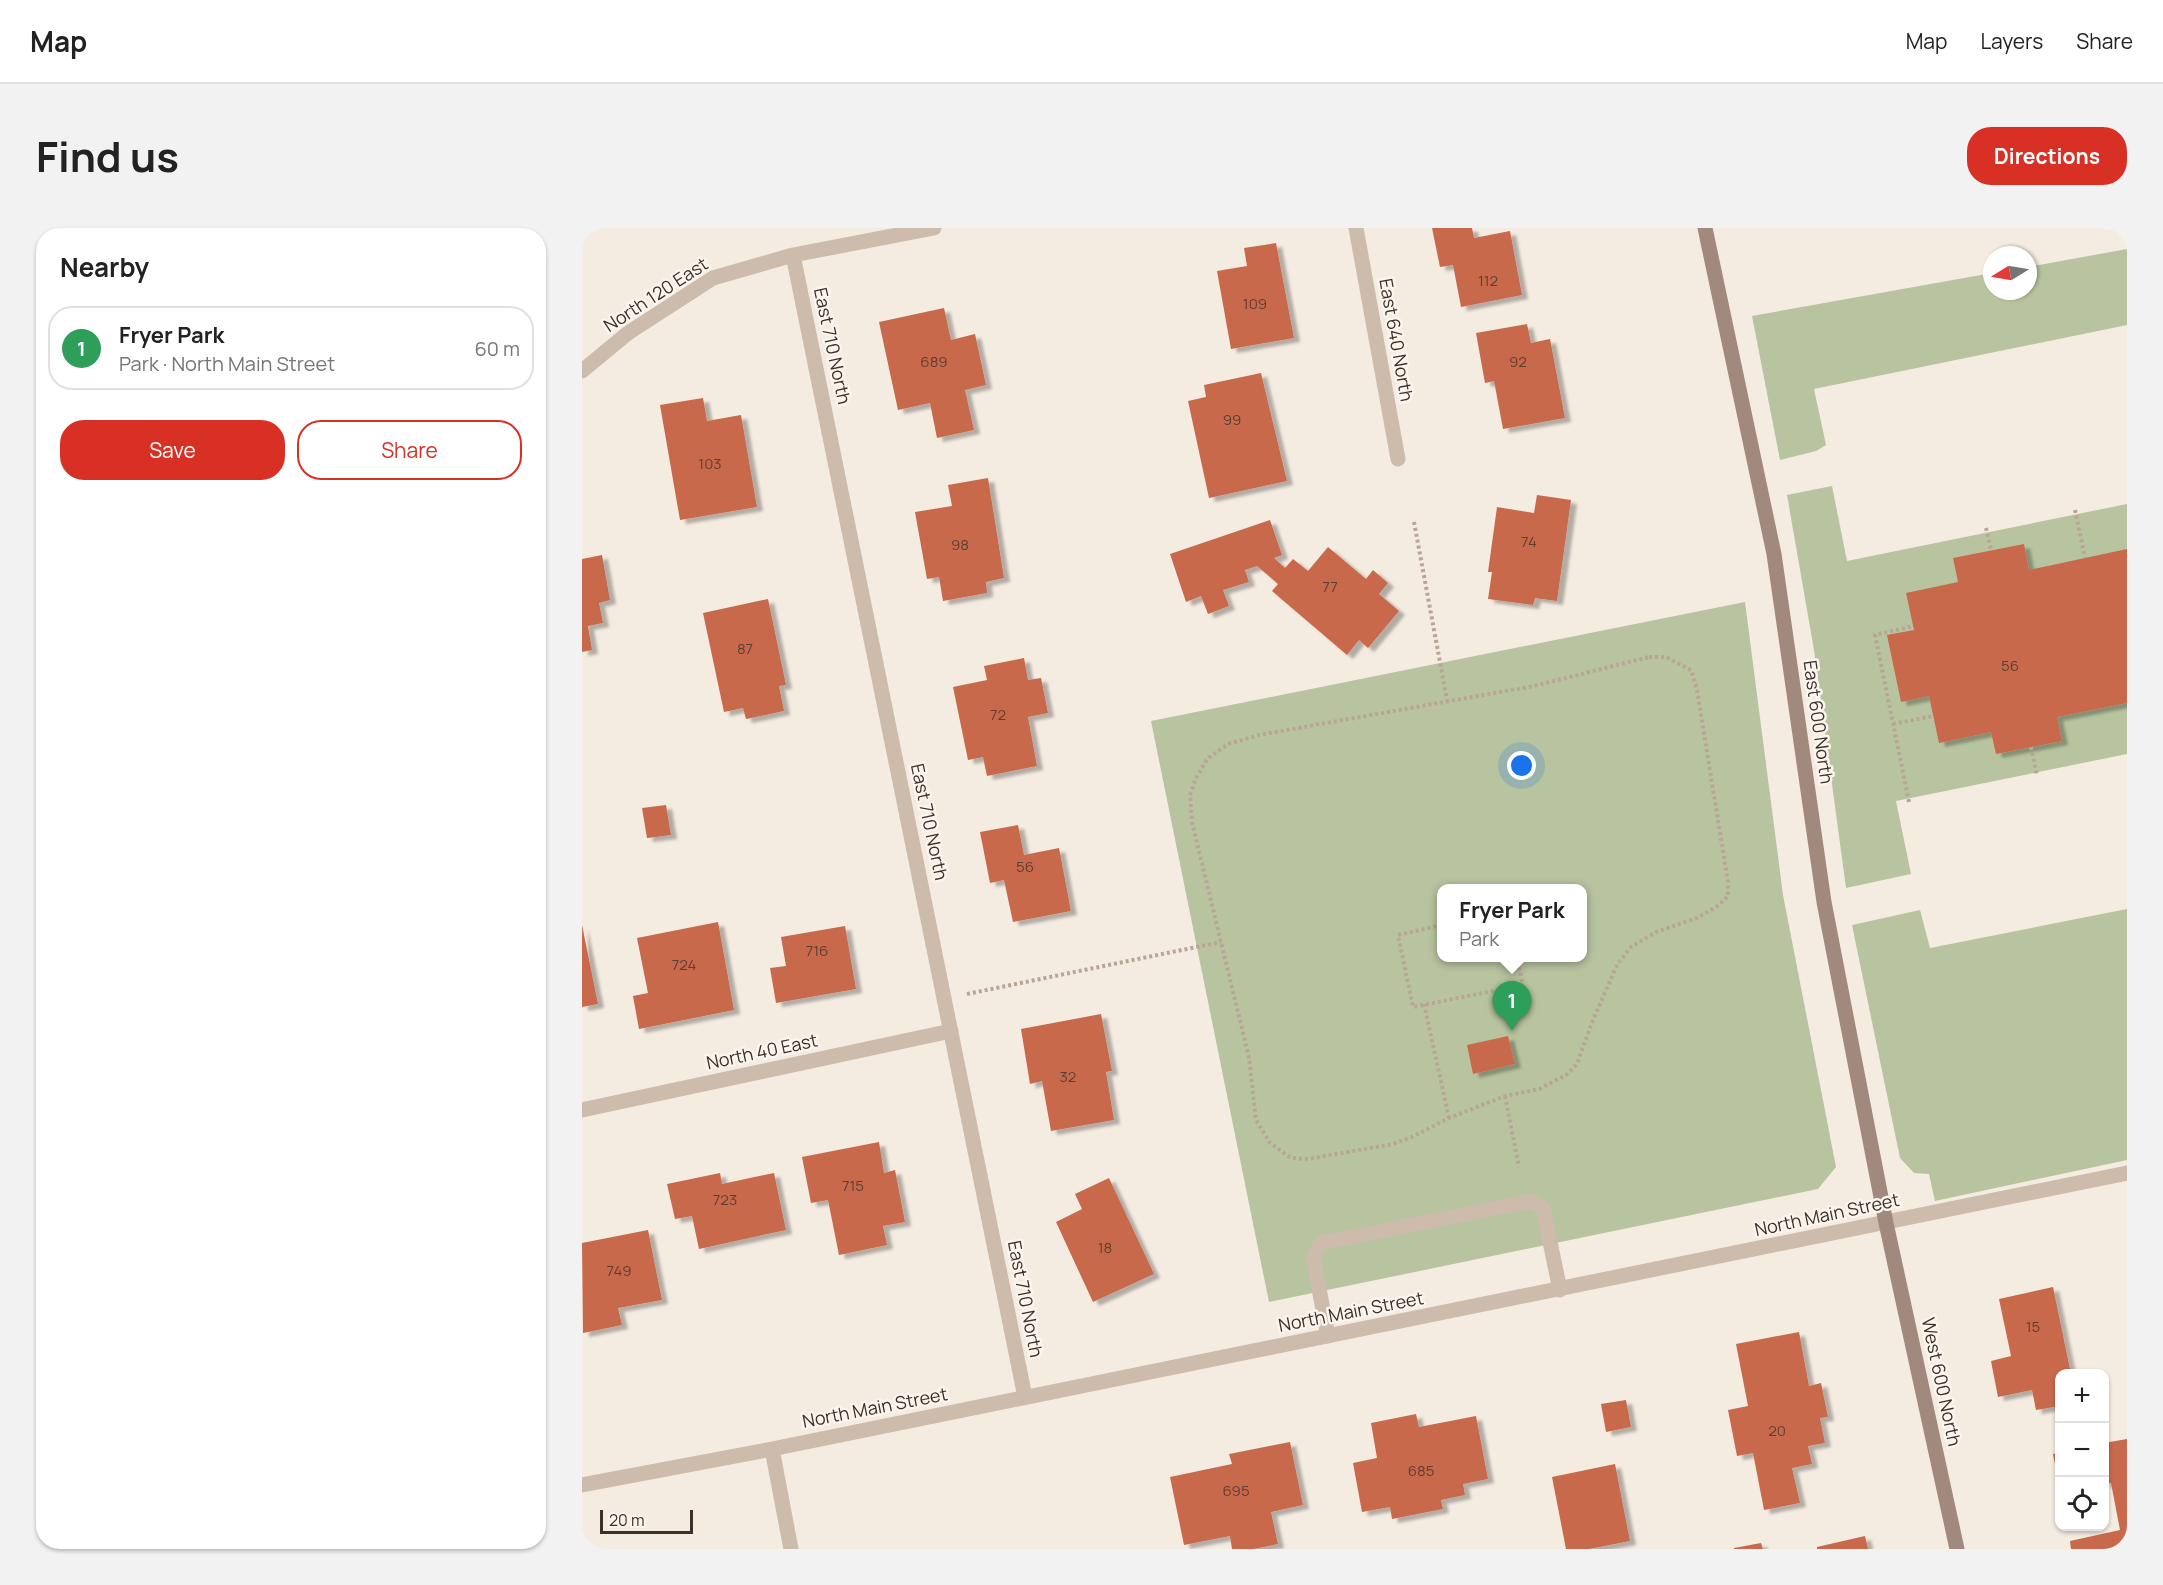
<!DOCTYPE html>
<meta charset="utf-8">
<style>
:root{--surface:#fff;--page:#f2f2f2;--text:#222;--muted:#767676;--line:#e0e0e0;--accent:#d93025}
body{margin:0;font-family:Manrope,sans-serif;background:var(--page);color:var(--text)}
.controls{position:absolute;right:18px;bottom:18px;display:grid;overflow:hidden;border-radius:12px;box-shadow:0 2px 4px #0004}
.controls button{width:54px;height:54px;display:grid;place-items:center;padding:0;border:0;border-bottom:2px solid var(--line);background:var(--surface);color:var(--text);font:30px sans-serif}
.compass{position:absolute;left:1401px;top:18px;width:54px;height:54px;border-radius:50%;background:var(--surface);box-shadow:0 2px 4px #0004;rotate:259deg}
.scale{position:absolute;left:18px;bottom:15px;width:93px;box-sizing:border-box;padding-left:6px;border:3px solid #3b302b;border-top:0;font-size:16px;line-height:21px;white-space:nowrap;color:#3b302b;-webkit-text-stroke:4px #fbf5ee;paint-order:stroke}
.you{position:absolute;left:940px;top:538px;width:21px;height:21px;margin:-15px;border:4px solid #fff;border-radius:50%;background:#1a73e8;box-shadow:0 0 0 9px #1a73e833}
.badge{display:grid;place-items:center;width:39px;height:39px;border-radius:50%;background:var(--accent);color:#fff;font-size:20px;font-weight:700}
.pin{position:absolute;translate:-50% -50px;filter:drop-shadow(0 2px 3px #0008)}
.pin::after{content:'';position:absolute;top:32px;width:21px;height:18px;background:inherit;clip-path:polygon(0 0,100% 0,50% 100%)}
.popup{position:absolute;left:855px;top:656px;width:150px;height:78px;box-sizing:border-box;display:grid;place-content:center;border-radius:12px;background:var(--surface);filter:drop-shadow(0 2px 4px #0005);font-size:20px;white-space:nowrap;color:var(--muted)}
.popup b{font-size:22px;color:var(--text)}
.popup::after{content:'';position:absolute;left:50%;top:100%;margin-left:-12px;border:12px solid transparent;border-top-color:var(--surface)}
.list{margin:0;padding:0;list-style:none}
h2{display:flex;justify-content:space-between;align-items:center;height:78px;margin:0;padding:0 24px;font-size:26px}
h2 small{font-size:20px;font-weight:400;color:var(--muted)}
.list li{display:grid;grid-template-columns:39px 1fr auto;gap:18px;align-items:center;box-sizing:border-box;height:84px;margin:0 12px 12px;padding:0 12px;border:2px solid var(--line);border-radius:24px}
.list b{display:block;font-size:22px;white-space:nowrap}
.list p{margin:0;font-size:20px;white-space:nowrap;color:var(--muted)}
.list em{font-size:20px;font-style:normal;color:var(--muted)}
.actions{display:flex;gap:12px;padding:18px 24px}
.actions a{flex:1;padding:14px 0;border:2px solid var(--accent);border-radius:24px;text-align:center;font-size:21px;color:var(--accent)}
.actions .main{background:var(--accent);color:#fff}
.icon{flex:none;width:33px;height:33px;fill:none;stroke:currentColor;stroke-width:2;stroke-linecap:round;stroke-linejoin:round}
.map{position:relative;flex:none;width:1545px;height:1321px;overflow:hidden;border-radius:24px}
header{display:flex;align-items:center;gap:36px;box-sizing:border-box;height:84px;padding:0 30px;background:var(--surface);border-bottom:2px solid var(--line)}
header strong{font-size:28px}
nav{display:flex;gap:33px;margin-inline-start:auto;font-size:21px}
.intro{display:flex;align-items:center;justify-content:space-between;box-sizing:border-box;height:144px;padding:0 36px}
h1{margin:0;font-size:42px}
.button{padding:15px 27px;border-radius:24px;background:var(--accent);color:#fff;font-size:21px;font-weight:700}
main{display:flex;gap:36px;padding:0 36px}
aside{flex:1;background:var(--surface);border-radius:24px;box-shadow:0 2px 4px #0004}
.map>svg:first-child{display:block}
.green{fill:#b8c4a0;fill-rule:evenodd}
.building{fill:#c8694b;filter:url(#shadow)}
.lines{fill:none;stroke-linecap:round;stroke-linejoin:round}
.path{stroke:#b9a596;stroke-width:4;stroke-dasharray:3 3;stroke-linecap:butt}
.lane{stroke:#cdbbac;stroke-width:15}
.street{stroke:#cdbbac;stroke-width:15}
.secondary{stroke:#a18a7d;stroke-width:15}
.labels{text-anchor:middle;stroke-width:5;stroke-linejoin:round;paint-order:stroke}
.number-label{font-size:15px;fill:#5e3e33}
.street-label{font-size:18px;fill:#3b302b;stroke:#fbf5ee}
</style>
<header>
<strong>Map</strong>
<nav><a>Map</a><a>Layers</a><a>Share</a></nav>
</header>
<div class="intro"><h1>Find us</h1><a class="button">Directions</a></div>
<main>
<aside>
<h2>Nearby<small></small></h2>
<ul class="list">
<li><span class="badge" style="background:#2e9e5b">1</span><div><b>Fryer Park</b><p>Park · North Main Street</p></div><em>60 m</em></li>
</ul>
<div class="actions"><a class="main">Save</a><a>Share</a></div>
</aside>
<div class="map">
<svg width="1545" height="1321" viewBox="0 0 1545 1321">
<defs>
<filter id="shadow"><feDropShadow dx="6" dy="4" stdDeviation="1.5" flood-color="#0004"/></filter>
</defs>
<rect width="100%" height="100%" fill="#f4ebe1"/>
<path class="green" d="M1545 21V97L1232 161 1244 217 1234 223 1198 232 1170 88 1410 45V63H1446V39Z
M1250 258 1265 333 1545 276V526L1314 573 1329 646 1264 660 1232 422 1205 267Z
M1163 374 1201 667 1254 939 1236 961 687 1074 569 493ZM860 660H1000V730H860Z
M1545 681V932L1353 973 1347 946 1332 945 1318 930 1270 697 1338 682 1348 720Z"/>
<path class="building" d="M850 0H890L892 10 928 3 940 67 879 79 871 37 858 39Z
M694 15 712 110 649 121 635 43 665 38 662 20Z
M362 80 369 112 393 106 404 157 383 162 392 202 355 210 348 175 316 182 297 94Z
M945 96 949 115 968 111 983 190 921 201 912 153 903 155 894 105Z
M679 145 705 253 627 270 606 173 624 169 622 157Z
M121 170 125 193 159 187 175 279 98 292 78 177Z
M406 250 422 350 404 354 405 365 361 373 357 349 345 351 333 284 370 278 366 257Z
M955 267 989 272 975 373 953 370 951 377 906 371 910 344H906L915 279 952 285Z
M688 292 700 327 692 330 703 340 711 331 726 343 746 319 784 351 791 342 806 355 797 366 817 383 786 420 777 412 765 427 690 363 696 356 675 338 663 342 667 354 641 362 647 378 626 386 619 368 604 374 588 326Z
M1442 316 1447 342 1545 321V475L1475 489 1480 513 1414 526 1409 504 1357 515 1347 468 1319 474 1305 407 1332 402 1324 365 1376 354 1371 330Z
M20 327 28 372 17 375 21 395 6 398 10 422 0 424V331Z
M186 371 204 457 197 458 202 483 164 491 161 480 142 484 121 385Z
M442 430 446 452 459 450 466 485 446 489 455 538 405 548 401 529 386 532 371 459 405 452 402 438Z
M84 577 89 607 65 610 60 580Z
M436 597 442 627 477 620 489 683 431 694 422 652 408 655 398 604Z
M136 694 152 782 57 801 51 768 66 765 55 710Z
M0 697 16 776 0 779Z
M263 698 274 761 194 775 188 740 204 738 199 709Z
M519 786 530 843 524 844 532 892 469 903 460 853 448 856 439 801Z
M926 808 933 836 891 846 885 817Z
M297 914 302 945 313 942 323 994 301 998 305 1017 257 1027 246 972 229 975 220 929Z
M138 945 140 956 192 945 204 1002 117 1021 110 988 93 991 85 956Z
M527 950 572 1046 511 1074 474 994 500 981 493 966Z
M66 1002 80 1072 36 1080 40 1097 1 1105 0 1015Z
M1471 1059 1489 1146H1478V1178L1454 1182 1450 1162 1416 1169 1409 1133 1429 1128 1417 1071Z
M1217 1104 1227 1158 1239 1155 1246 1189 1238 1190 1243 1215 1226 1218 1230 1236 1210 1240 1218 1275 1182 1282 1171 1225 1155 1228 1146 1182 1166 1178 1154 1116Z
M1044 1172 1049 1199 1024 1204 1019 1176Z
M834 1186 837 1199 894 1188 906 1251 881 1256 883 1267 859 1272 861 1281 810 1291 808 1279 780 1284 771 1235 795 1230 789 1195Z
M1545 1211V1321H1489L1488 1313 1538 1302 1529 1255 1522 1256V1215Z
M708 1214 721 1277 689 1284 696 1316 672 1321H650L648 1308 602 1317 588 1249 650 1236 647 1226Z
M1478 1225V1251H1476L1471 1226Z
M1033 1236 1048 1313 1007 1321H984L970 1249Z
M1283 1308 1286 1321H1235V1319Z
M1179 1315 1181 1321H1152V1320Z"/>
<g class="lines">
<path class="path" d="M1493 282 1503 330
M832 294 865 472
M1404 300 1409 322
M1067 429H1084L1109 442 1115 462 1146 654V668L1137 677 1115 690 1074 704 1049 719 1035 737 1011 792 995 836 984 847 957 861 923 868 867 890 832 908 811 916 726 931 709 930 688 915 674 892 667 830 610 594 608 567 614 550 625 531 646 516 677 507 952 458Z
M1311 496 1351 488
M1449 519 1455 548
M1327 574 1293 407 1331 398
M860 697 816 707 831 779 941 757 935 730
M385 766 639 714
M842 776 867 890
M923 868 937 939"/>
<path class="lane" d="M746 1108 731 1029 739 1015 950 973 961 980 978 1062"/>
<path class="street" d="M774 0 816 231
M211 27 443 1169
M0 143 46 105 131 50 211 27 352 0
M0 882 369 803
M190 1221 209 1321
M0 1257 190 1221 1545 945"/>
<path class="secondary" d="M1123 0 1192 326 1242 674 1304 995 1375 1321"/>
</g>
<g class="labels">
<g class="number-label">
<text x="906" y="58">112</text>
<text x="673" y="81">109</text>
<text x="352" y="139">689</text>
<text x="936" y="139">92</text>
<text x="650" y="197">99</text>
<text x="128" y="241">103</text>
<text x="947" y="319">74</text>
<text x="378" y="322">98</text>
<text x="748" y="364">77</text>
<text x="163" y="426">87</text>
<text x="1428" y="443">56</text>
<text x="416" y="492">72</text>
<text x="443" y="644">56</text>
<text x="235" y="728">716</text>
<text x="102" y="742">724</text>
<text x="486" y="854">32</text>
<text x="271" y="963">715</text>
<text x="143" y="977">723</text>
<text x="523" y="1025">18</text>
<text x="37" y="1048">749</text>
<text x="1451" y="1104">15</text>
<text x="1195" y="1208">20</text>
<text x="839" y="1248">685</text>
<text x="654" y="1268">695</text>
</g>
<g class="street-label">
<text transform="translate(74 67) rotate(-33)" y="6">North 120 East</text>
<text transform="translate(814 112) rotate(80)" y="6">East 640 North</text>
<text transform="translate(250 118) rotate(78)" y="6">East 710 North</text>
<text transform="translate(1236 494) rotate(82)" y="6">East 600 North</text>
<text transform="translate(347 594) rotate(78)" y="6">East 710 North</text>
<text transform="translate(180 824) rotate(-12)" y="6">North 40 East</text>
<text transform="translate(1245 987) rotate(-12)" y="6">North Main Street</text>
<text transform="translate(443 1071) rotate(79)" y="6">East 710 North</text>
<text transform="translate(769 1084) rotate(-11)" y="6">North Main Street</text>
<text transform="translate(1359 1154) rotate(78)" y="6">West 600 North</text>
<text transform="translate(293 1180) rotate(-11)" y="6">North Main Street</text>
</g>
</g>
</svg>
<div class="controls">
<button>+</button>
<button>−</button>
<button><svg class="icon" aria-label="locate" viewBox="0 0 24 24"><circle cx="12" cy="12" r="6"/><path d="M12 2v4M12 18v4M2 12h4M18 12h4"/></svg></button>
</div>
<svg class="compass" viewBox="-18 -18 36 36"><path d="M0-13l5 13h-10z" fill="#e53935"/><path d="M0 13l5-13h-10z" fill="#767676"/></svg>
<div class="scale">20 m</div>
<div class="you"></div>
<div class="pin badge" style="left:930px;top:803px;background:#2e9e5b">1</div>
<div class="popup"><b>Fryer Park</b>Park</div>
</div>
</main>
